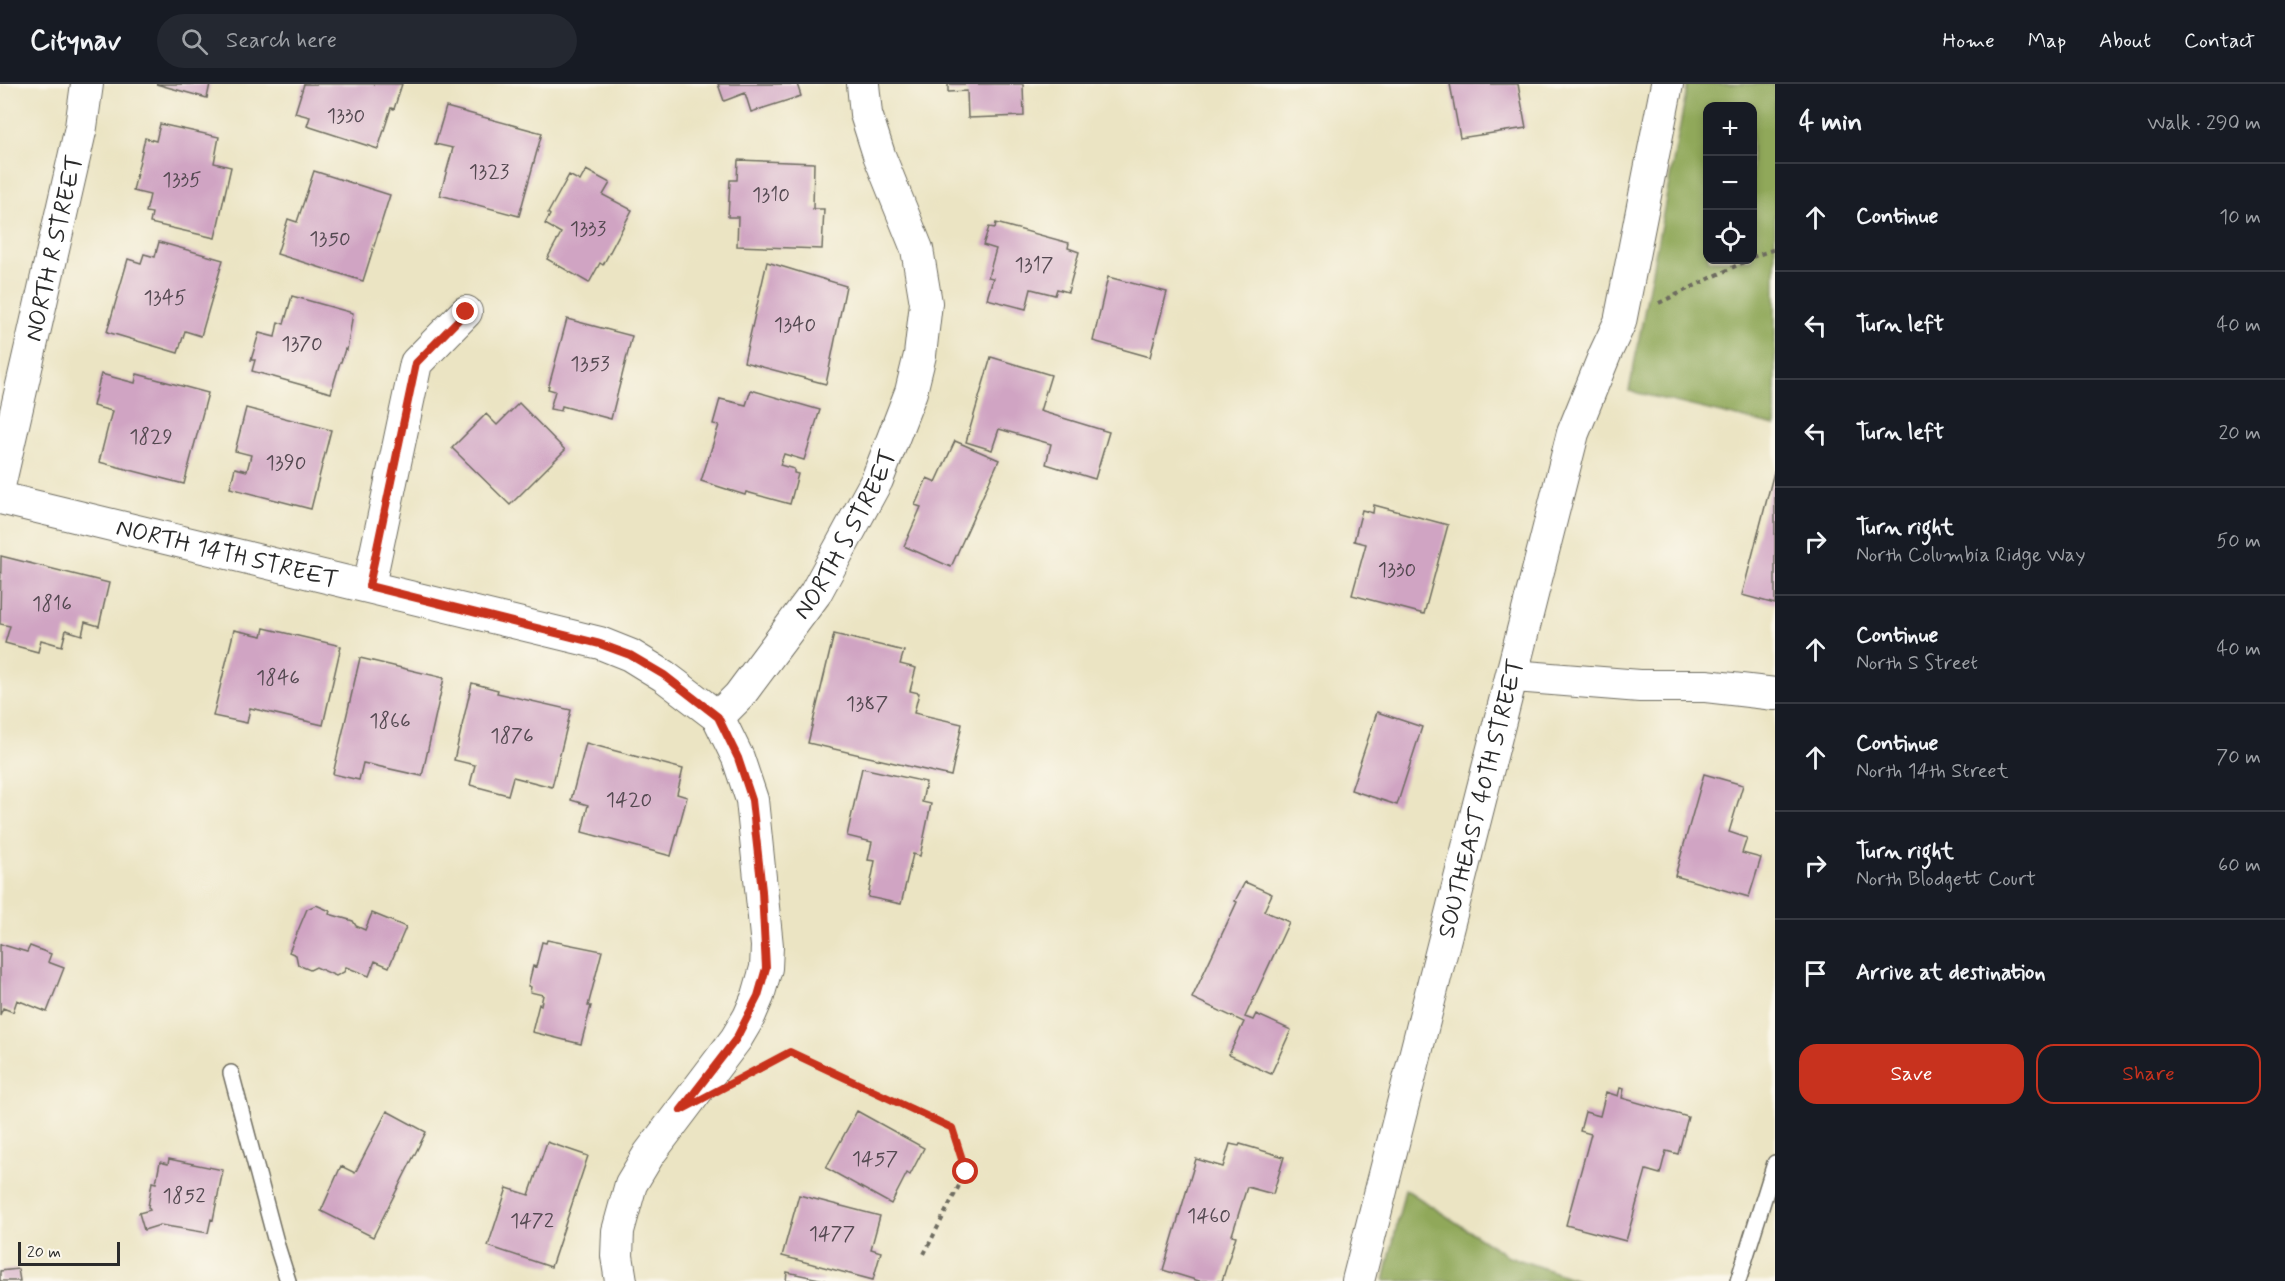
<!DOCTYPE html>
<meta charset="utf-8">
<style>
:root{--surface:#171b24;--page:#242831;--text:#f1f3f6;--muted:#9ea1a6;--line:#363941;--accent:#c8321e}
body{margin:0;font-family:Mynerve,sans-serif;background:var(--page);color:var(--text)}
.controls{position:absolute;right:18px;top:18px;display:grid;overflow:hidden;border-radius:12px;box-shadow:0 3px 9px #0003}
.controls button{width:54px;height:54px;display:grid;place-items:center;padding:0;border:0;border-bottom:2px solid var(--line);background:var(--surface);color:var(--text);font:30px sans-serif}
.scale{position:absolute;left:18px;bottom:15px;width:102px;box-sizing:border-box;padding-left:6px;border:3px solid #2b2b2b;border-top:0;font-size:16px;line-height:21px;white-space:nowrap;color:#2b2b2b;-webkit-text-stroke:4px #fbf7ec;paint-order:stroke}
.stop{position:absolute;width:18px;height:18px;margin:-14px;border:4px solid #c8321e;border-radius:50%;background:#fff}
.stop.end{background:#c8321e;border-color:#fff;box-shadow:0 2px 6px #0008}
.list{margin:0;padding:0;list-style:none}
h2{display:flex;justify-content:space-between;align-items:center;height:78px;margin:0;padding:0 24px;font-size:26px}
h2 small{font-size:20px;font-weight:400;color:var(--muted)}
.list li{display:grid;grid-template-columns:39px 1fr auto;gap:18px;align-items:center;box-sizing:border-box;height:108px;padding:0 24px;border-top:2px solid var(--line)}
.list b{display:block;font-size:22px;white-space:nowrap}
.list p{margin:0;font-size:20px;white-space:nowrap;color:var(--muted)}
.list em{font-size:20px;font-style:normal;color:var(--muted)}
.actions{display:flex;gap:12px;padding:18px 24px}
.actions a{flex:1;padding:14px 0;border:2px solid var(--accent);border-radius:18px;text-align:center;font-size:21px;color:var(--accent)}
.actions .main{background:var(--accent);color:#fff}
.icon{flex:none;width:33px;height:33px;fill:none;stroke:currentColor;stroke-width:2;stroke-linecap:round;stroke-linejoin:round}
.map{position:relative;flex:none;width:1775px;height:1197px;overflow:hidden}
header{display:flex;align-items:center;gap:36px;box-sizing:border-box;height:84px;padding:0 30px;background:var(--surface);border-bottom:2px solid var(--line)}
header strong{font-size:28px}
nav{display:flex;gap:33px;margin-inline-start:auto;font-size:21px}
.search{width:420px;height:54px;background:var(--page);display:flex;align-items:center;gap:15px;box-sizing:border-box;padding:0 21px;border-radius:33px;color:var(--muted);font-size:22px}
main{display:flex}
aside{flex:1;background:var(--surface)}
.map>svg:first-child{display:block}
.forest{fill:#90a85a;stroke:#5e6a42;stroke-width:1.5;fill-rule:evenodd}
.building{fill:#d0a4c3}
.lines{fill:none;stroke-linecap:round;stroke-linejoin:round}
.lane-casing{stroke:#6e6c60;stroke-width:18}
.street-casing{stroke:#6e6c60;stroke-width:34}
.path{stroke:#6e6c60;stroke-width:4;stroke-dasharray:4.5 4.5;stroke-linecap:butt}
.lane{stroke:#fff;stroke-width:15}
.street{stroke:#fff;stroke-width:32}
.route{stroke:#c8321e;stroke-width:8}
.labels{text-anchor:middle;stroke-width:6;stroke-linejoin:round;paint-order:stroke}
.number-label{font-size:21px;fill:#544951}
.street-label{font-size:24px;fill:#2b2b2b;stroke:#fbf7ec}
</style>
<header>
<strong>Citynav</strong>
<div class="search"><svg class="icon" aria-label="search" viewBox="0 0 24 24"><circle cx="10" cy="10" r="6"/><path d="M15 15l6 6"/></svg>Search here</div>
<nav><a>Home</a><a>Map</a><a>About</a><a>Contact</a></nav>
</header>
<main>
<div class="map">
<svg width="1775" height="1197" viewBox="0 0 1775 1197">
<rect width="100%" height="100%" fill="#fbf7ec"/>
<filter id="ink" filterUnits="userSpaceOnUse"><feTurbulence type="fractalNoise" baseFrequency=".0167" numOctaves="2"/><feDisplacementMap in="SourceGraphic" scale="12" xChannelSelector="R" yChannelSelector="G"/><feConvolveMatrix kernelMatrix="1 2 1 2 8 2 1 2 1" color-interpolation-filters="sRGB"/></filter>
<filter id="wash" filterUnits="userSpaceOnUse"><feTurbulence type="fractalNoise" baseFrequency=".008" numOctaves="4" result="noise"/><feDisplacementMap in="SourceGraphic" scale="24" xChannelSelector="R" yChannelSelector="G"/><feGaussianBlur stdDeviation="1.35" result="paint"/><feColorMatrix in="noise" values="0 0 0 0 0 0 0 0 0 0 0 0 0 0 0 0 0 1.4 0 .05"/><feComposite in="paint" operator="in"/></filter>
<g filter="url(#wash)">
<rect width="100%" height="100%" fill="#ebe4c3"/>
<path class="forest" d="M1688 0H1775V342L1629 307ZM1752 22V176H1708V22Z
M1405 1105 1506 1171 1580 1197H1384Z"/>
<g id="blocks">
<path class="building" d="M156 0H210L207 14Z
M304 0H402L394 25 391 24 378 65 307 42 310 33 295 29Z
M718 0H797L801 12 751 28 745 9 724 17Z
M948 0H1023L1024 32 968 34 967 7 948 8Z
M1450 0H1518L1526 44 1460 54Z
M446 23 542 49 519 132 440 111 453 64 435 60Z
M160 40 219 53 214 79 231 83 215 154 150 139 152 129 146 128 150 111 133 107 145 54 156 57Z
M738 76 814 79 813 125H824L822 165 737 162 738 133H728L730 96H737Z
M586 86 610 99 603 111 632 126 603 181 600 179 589 199 547 175 561 149 545 140 550 131 548 129 569 91 580 97Z
M314 87 390 111 363 197 277 170 288 135 297 138Z
M996 139 1069 159 1068 164 1079 168 1068 208 1057 205 1055 211 1031 205 1026 225 987 215 993 194 988 193 996 165 983 161 989 143 995 144Z
M159 158 223 176 201 252 185 247 178 269 107 248 128 175 141 179 144 170 155 173Z
M767 178 846 202 826 300 744 278Z
M1108 193 1167 208 1150 273 1093 257Z
M292 212 353 229 347 266 345 265 341 278H340L331 309 252 287 255 276H251L259 249 275 253 278 238 284 240Z
M567 235 632 252 611 335 562 322 561 327 550 325 555 307 548 305Z
M991 273 1051 291 1040 327 1109 348 1095 395 1046 380 1051 360 999 345 992 366 966 358Z
M101 290 135 299 137 290 208 309 184 400 99 378 112 327 93 322Z
M751 306 820 326 804 376 784 370 780 381 794 385V389L798 390 790 420 746 408 745 411 701 397 719 341 713 340 720 315 746 321Z
M519 319 565 366 510 421 452 364 486 330 497 341Z
M246 324 331 346 311 425 230 404 235 384 247 387 251 371 235 367Z
M955 357 999 376 951 483 904 462 921 423 915 421 927 394 936 398Z
M1774 388H1775V520L1742 511Z
M1374 421 1448 441 1424 530 1352 511 1366 460 1354 457 1362 426 1373 429Z
M1 472 109 499 99 542 85 538 82 551 66 546 62 562 41 556 38 568 5 559 10 542 0 540Z
M264 544 341 562 323 641 250 624 247 639 213 632 234 546 262 552Z
M834 550 904 567 900 580 916 584 910 607 919 609 914 629 962 640 951 692 808 659Z
M360 574 444 594 422 692 363 679 359 696 333 690Z
M472 599 498 606 497 609 571 626 552 703 513 693 508 711 470 701 475 681 454 676Z
M1377 628 1422 643 1397 721 1351 706Z
M586 659 683 685 677 710 687 713 671 772 582 748 588 721 571 716Z
M862 684 926 698 922 718 931 720 920 772 913 770 901 820 868 813 875 777 868 776 872 758 847 752Z
M1704 690 1743 701 1729 748 1747 754 1742 769 1761 774 1749 813 1675 792Z
M1245 798 1272 810 1264 827 1289 838 1245 933 1253 936 1256 930 1291 946 1271 990 1229 971 1244 938 1192 914 1237 818 1235 817Z
M316 821 330 827 329 830 353 837 356 842 365 846 372 829 406 843 389 883 375 877 369 892 346 883 344 888 336 892 316 883 310 886 298 881 296 871 289 868 307 825Z
M547 856 602 867 588 922H591L581 960 532 948 539 920 541 921 543 911 530 908 531 903 528 902 533 882 536 883 542 858 546 859Z
M0 860 27 868 30 862 51 870 48 878 64 884 47 928 17 916 13 928 3 924 0 931Z
M1620 1004 1624 1005 1622 1014 1688 1033 1678 1070 1666 1067 1660 1090 1646 1086 1626 1157 1566 1141 1591 1050 1580 1047 1585 1028 1600 1032 1606 1008 1618 1012Z
M387 1027 426 1048 373 1153 321 1127 341 1082 355 1089Z
M857 1027 924 1064 910 1091 907 1089 891 1120 826 1084Z
M547 1058 588 1072 551 1183 488 1162 507 1104 529 1111Z
M1230 1060 1239 1062 1240 1060 1284 1073 1273 1110 1247 1103 1232 1151 1236 1152 1222 1197H1199L1163 1186 1196 1075 1223 1083Z
M169 1075 223 1086 213 1136 211 1135 208 1149 160 1141 144 1146 139 1129 150 1126 148 1123 152 1098 156 1099 160 1078 168 1080Z
M799 1111 880 1132 871 1165 881 1168 873 1196 782 1172Z
M18 1185 20 1197H0V1187Z
M787 1188 824 1196V1197H786Z"/>
</g>
</g>
<g filter="url(#ink)">
<use href="#blocks" fill-opacity="0" stroke="#6e6c60" stroke-width="1.5"/>
<g class="lines">
<defs>
<path id="lane" d="M231 989 277 1162 288 1197
M1738 1197 1775 1079"/>
<g id="street">
<path id="s1" d="M0 398 81 43 87 0"/>
<path id="s2" d="M0 414 600 559 630 571 664 592 718 633 738 674 752 716 767 862 766 884 758 912 749 933 736 955 649 1070 631 1100 618 1147 617 1172 621 1197"/>
<path d="M369 502 416 279 466 228"/>
<path d="M1513 592 1640 602H1706L1775 610"/>
<path id="s3" d="M718 633 739 612 815 510 877 396 911 308 920 271 926 219 917 165 879 71 866 30 863 0"/>
<path id="s4" d="M1358 1197 1573 349 1605 270 1620 238 1667 0"/>
</g>
</defs>
<use href="#lane" class="lane-casing"/>
<use href="#street" class="street-casing"/>
<path class="path" d="M1752 173 1775 165
M1659 219 1748 176
M756 986 790 968 952 1044 966 1088 924 1170"/>
<use href="#lane" class="lane"/>
<use href="#street" class="street"/>
</g>
</g>
<g class="lines" filter="url(#ink)">
<path class="route" d="M466 228 416 279 369 502 600 560 630 571 664 591 718 633 738 674 752 716 762 807 766 884 758 912 736 955 681 1026 790 968 952 1044 966 1088"/>
</g>
<g class="labels">
<g class="number-label">
<text x="346" y="38">1330</text>
<text x="489" y="94">1323</text>
<text x="182" y="102">1335</text>
<text x="771" y="117">1310</text>
<text x="588" y="151">1333</text>
<text x="330" y="161">1350</text>
<text x="1034" y="187">1317</text>
<text x="165" y="220">1345</text>
<text x="795" y="247">1340</text>
<text x="302" y="266">1370</text>
<text x="590" y="286">1353</text>
<text x="151" y="359">1829</text>
<text x="286" y="385">1390</text>
<text x="1397" y="492">1330</text>
<text x="52" y="526">1816</text>
<text x="278" y="600">1846</text>
<text x="867" y="626">1387</text>
<text x="390" y="643">1866</text>
<text x="512" y="658">1876</text>
<text x="629" y="722">1420</text>
<text x="875" y="1081">1457</text>
<text x="184" y="1118">1852</text>
<text x="1209" y="1138">1460</text>
<text x="532" y="1143">1472</text>
<text x="832" y="1156">1477</text>
</g>
<g class="street-label">
<text dy="8" stroke="none"><textPath href="#s1" startOffset="240">NORTH R STREET</textPath></text>
<text dy="8" stroke="none"><textPath href="#s3" startOffset="224">NORTH S STREET</textPath></text>
<text dy="8" stroke="none"><textPath href="#s2" startOffset="234">NORTH 14TH STREET</textPath></text>
<text dy="8" stroke="none"><textPath href="#s4" startOffset="498">SOUTHEAST 40TH STREET</textPath></text>
</g>
</g>
</svg>
<div class="controls">
<button>+</button>
<button>−</button>
<button><svg class="icon" aria-label="locate" viewBox="0 0 24 24"><circle cx="12" cy="12" r="6"/><path d="M12 2v4M12 18v4M2 12h4M18 12h4"/></svg></button>
</div>
<div class="scale">20 m</div>
<div class="stop" style="left:966px;top:1088px"></div>
<div class="stop end" style="left:466px;top:228px"></div>
</div>
<aside>
<h2>4 min<small>Walk · 290 m</small></h2>
<ul class="list">
<li><svg class="icon" aria-label="ahead" viewBox="0 0 24 24"><path d="M12 20V5M6 11l6-6 6 6"/></svg><div><b>Continue</b></div><em>10 m</em></li>
<li><svg class="icon" aria-label="left" viewBox="0 0 24 24"><path d="M17 20v-9H6M10 6l-5 5 5 5"/></svg><div><b>Turn left</b></div><em>40 m</em></li>
<li><svg class="icon" aria-label="left" viewBox="0 0 24 24"><path d="M17 20v-9H6M10 6l-5 5 5 5"/></svg><div><b>Turn left</b></div><em>20 m</em></li>
<li><svg class="icon" aria-label="right" viewBox="0 0 24 24"><path d="M7 20v-9h11M14 6l5 5-5 5"/></svg><div><b>Turn right</b><p>North Columbia Ridge Way</p></div><em>50 m</em></li>
<li><svg class="icon" aria-label="ahead" viewBox="0 0 24 24"><path d="M12 20V5M6 11l6-6 6 6"/></svg><div><b>Continue</b><p>North S Street</p></div><em>40 m</em></li>
<li><svg class="icon" aria-label="ahead" viewBox="0 0 24 24"><path d="M12 20V5M6 11l6-6 6 6"/></svg><div><b>Continue</b><p>North 14th Street</p></div><em>70 m</em></li>
<li><svg class="icon" aria-label="right" viewBox="0 0 24 24"><path d="M7 20v-9h11M14 6l5 5-5 5"/></svg><div><b>Turn right</b><p>North Blodgett Court</p></div><em>60 m</em></li>
<li><svg class="icon" aria-label="arrive" viewBox="0 0 24 24"><path d="M6 21V4h12l-3 4 3 4H6"/></svg><div><b>Arrive at destination</b></div></li>
</ul>
<div class="actions"><a class="main">Save</a><a>Share</a></div>
</aside>
</main>
